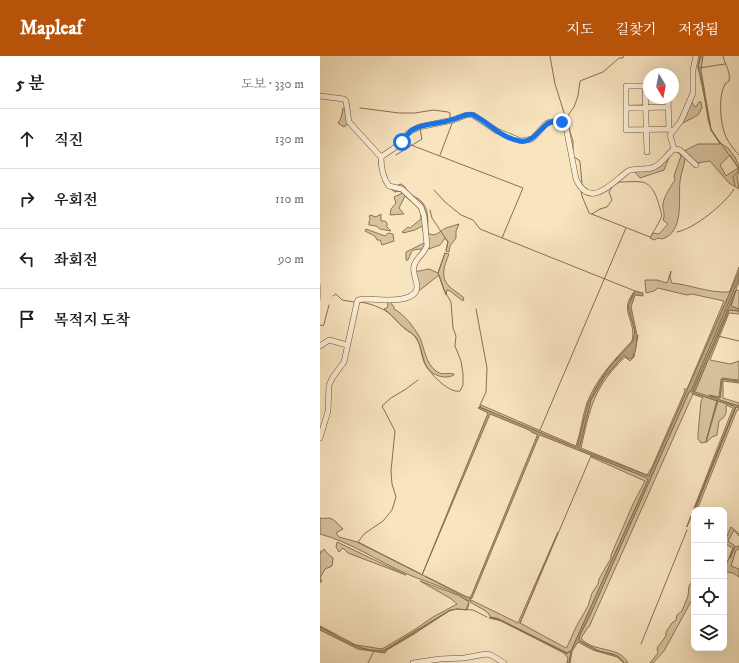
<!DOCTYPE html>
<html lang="ko">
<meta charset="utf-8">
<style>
:root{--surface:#fff;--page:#f6f6f6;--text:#202124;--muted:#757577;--line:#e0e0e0;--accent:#b45309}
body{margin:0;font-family:"IM FELL DW Pica","Noto Serif KR",serif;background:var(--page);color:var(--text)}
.controls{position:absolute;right:12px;bottom:12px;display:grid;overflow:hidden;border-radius:8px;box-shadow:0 4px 16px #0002}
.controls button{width:36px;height:36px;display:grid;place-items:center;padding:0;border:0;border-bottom:1px solid var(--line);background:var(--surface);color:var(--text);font:20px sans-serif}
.compass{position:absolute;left:323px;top:12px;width:36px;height:36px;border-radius:50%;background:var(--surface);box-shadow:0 4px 16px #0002;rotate:170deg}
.stop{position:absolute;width:12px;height:12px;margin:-9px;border:3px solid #1a73e8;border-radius:50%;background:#fff}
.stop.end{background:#1a73e8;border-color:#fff;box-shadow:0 1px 4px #0008}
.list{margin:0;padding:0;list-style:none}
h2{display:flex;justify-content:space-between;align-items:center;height:52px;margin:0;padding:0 16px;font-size:17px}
h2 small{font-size:13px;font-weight:400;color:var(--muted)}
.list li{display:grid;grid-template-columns:26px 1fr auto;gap:12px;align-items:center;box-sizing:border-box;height:60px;padding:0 16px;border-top:1px solid var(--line)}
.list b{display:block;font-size:15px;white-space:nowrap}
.list em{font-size:13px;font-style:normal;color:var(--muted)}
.icon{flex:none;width:22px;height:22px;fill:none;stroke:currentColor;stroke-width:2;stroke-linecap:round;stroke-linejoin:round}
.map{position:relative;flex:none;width:419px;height:607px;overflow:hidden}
header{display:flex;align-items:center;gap:24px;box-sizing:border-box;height:56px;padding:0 20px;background:var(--accent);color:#fff}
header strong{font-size:19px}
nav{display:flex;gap:22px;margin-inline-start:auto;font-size:14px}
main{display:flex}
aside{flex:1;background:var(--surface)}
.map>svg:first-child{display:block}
.green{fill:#d8c39f;stroke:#8a7452;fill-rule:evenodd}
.water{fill:#b8a37f;stroke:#87704e}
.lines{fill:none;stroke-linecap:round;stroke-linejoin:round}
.stream{stroke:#87704e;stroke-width:1}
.minor-casing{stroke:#6c5433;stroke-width:6}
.minor{stroke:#faedd5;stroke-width:5}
.route{stroke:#1a73e8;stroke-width:5}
</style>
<header>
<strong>Mapleaf</strong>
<nav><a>지도</a><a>길찾기</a><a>저장됨</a></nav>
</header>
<main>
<aside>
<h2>5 분<small>도보 · 330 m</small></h2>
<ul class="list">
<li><svg class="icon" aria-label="ahead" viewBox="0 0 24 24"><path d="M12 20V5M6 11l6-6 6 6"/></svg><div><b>직진</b></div><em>130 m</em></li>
<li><svg class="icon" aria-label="right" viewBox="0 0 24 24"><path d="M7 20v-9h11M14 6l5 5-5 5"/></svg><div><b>우회전</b></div><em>110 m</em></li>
<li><svg class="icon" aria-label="left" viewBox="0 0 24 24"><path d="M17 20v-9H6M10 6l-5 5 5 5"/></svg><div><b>좌회전</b></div><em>90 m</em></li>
<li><svg class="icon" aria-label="arrive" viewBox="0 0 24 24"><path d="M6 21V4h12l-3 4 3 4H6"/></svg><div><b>목적지 도착</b></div></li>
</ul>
</aside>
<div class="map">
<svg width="419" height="607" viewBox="0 0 419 607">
<rect width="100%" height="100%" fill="#f8e4bf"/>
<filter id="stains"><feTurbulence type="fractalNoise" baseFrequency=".005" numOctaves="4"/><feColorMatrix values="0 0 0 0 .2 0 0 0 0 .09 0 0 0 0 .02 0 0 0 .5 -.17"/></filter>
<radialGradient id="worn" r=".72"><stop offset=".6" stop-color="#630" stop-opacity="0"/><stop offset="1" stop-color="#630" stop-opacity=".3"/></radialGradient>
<path class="green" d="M381 0H383L381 14 391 73 400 87 408 92 415 101 419 110V117L417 119 419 133 409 127 390 105 377 107 364 95 378 88H400L391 74 388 63 383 30 378 10ZM410 99 418 112 406 120 400 109Z
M371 45 374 50 376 51 379 46H381L382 52 378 59 361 68Z
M23 52 27 53 28 68 60 101 63 120 67 128 71 131 82 134 89 141 96 146 101 153 107 189 105 192 99 200 103 193C90 194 93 193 88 204H86V196L106 186 102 170 95 174 83 177 82 176 88 171 90 172 101 163C101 148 94 149 85 140L79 152 84 158 70 159 71 153 76 147 74 141 83 137 79 135 75 136 68 131 64 125 59 108V101L56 99 28 68 24 71 18 67 21 62Z
M357 94 365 100V103C364 111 361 117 360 125 358 142 365 176 342 183L338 182 334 184 330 182 333 177 339 178 348 168 343 164C346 158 342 154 343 148 344 140 351 130 355 124L354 120 361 100 359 97 355 95 350 99 344 114 320 122 315 116V114H329L352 95Z
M81 128C86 130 85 134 89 137 93 141 99 142 102 146 110 155 107 167 108 177 116 182 119 175 126 172 130 171 135 169 139 168L136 175V182L130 190 129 196 126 195 128 186 125 182 120 189 106 194 103 155 91 141 73 131Z
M61 158V165H65L67 167V171L71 175 60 173 56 170 49 169V165L50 164V162L49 161 50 159 56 161Z
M46 173 65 180 68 177 73 178 74 185 62 189 60 184H57L55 180 45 175Z
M125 197 129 198C125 208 120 220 128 229 132 234 139 237 144 242L143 245 130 235 127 234 126 239 119 219 95 238 94 216 109 213 118 217Z
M419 211V216L329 421 259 393 271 344 284 322 304 299 313 300 318 279 314 301 310 305 305 301C274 331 270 351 261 392L327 419 332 411 365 335 364 333H367L404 245 372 238 367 239 338 232 334 235 326 237 325 224H337L347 227 351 215 350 222 352 227C371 229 389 237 408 236L410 235Z
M419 222V227L416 233 419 235V253L411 250 416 234 373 334 375 335 409 254 419 255V258L409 257 390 304 410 308 419 305V324L402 322 401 324 399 341 389 339 400 342 402 323 419 326V327L403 325V342L419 347V350L372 336 397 345 386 386 398 345 414 350 415 352 367 471V470L413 352 406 349C407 356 406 361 399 365L397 379 392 381 387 386 381 387 378 383V378L381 345 383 342 373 338 269 571H268L261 582C272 597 299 589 308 607H304C299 597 289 598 279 595 272 592 266 588 259 584V581L271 557 369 336 371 335Z
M314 236C301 260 319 265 314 283 312 291 301 298 296 303 290 309 285 316 281 323 267 344 263 368 257 392L160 351 161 349 256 390C261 376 262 361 267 347 276 323 294 304 312 285 317 264 298 256 314 236Z
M69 245 74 251V253C84 258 94 271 100 282 105 294 105 306 116 315 122 320 127 316 134 318V319C128 322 124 321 119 320 100 314 105 295 96 282 92 276 87 275 82 270 75 264 71 258 64 253L67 252 68 249 67 246Z
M416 351H419V354H417L377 454H375Z
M272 400 325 421 328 424 251 595 249 607H247L248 602 244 597 177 563 169 562 182 565 247 598 250 595 247 597 177 562 170 561 169 558 164 554 150 546 151 544 198 567 238 476 200 567 246 592 247 591 256 571 268 550 272 537 278 528 279 523 291 502V499L313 448 325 425 271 401Z
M0 462C4 463 6 462 10 462 15 464 20 470 23 473L16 477 19 481 37 486 150 543 149 545C130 532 108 527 87 518 58 505 30 486 0 478Z
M411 471 419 478V480L414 474 408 485 415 490 410 502 415 491 419 490V493L416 494 411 510 419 513V521L413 517 404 515V510L406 509 413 492 404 487Z
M17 486 86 519 28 497 23 492 19 496 16 491Z
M4 493 7 497 13 502 12 510 5 513 0 522 2 525 0 527V498Z
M374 523V540L344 595 333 607H330L338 597 337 592 346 580V576L352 567 356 564 357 559 362 555 368 540 369 530Z
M100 525 138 539 149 546 146 554 137 553 130 554 64 594C41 597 19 582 0 571V570L36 589 62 593 94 574 113 561 137 548 130 542Z"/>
<path class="water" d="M419 216V222L371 335 369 336 271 557 259 581V584C266 588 272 592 279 595 289 598 299 597 304 607L297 601 273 594 258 586 252 595 250 607H249L251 595 328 424 325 421 220 379 219 380 152 542 150 543 217 380V378L213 377 209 374 170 358 102 519 168 357 158 352 159 351 257 392 268 347 276 332 289 312 313 285 315 276 308 250 315 235 323 237V240L315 239 311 251 317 279 316 292 313 301 309 303 304 299 284 322 271 344 259 393 329 420Z
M416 234 411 250 419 253V255L409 254 375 335H373Z
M372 335 419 350V351H416L375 454H374L415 352 414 350 372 337Z
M129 555 94 578 67 594 65 597 38 593 0 574V571C19 581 41 597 64 595Z"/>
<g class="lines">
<path class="stream" d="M230 0 235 28 253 85V94
M380 0 378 10 391 74 418 111V115L413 121 415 130
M403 0C405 9 411 16 409 25L405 28C398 40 400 68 406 81 409 87 414 94 419 99
M379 12 405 8
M40 52 79 57H95L113 54 128 56 130 57V61L133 62
M247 61 254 51 258 40 260 25 283 16 299 2H303V0
M91 89 203 132 182 182
M76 99 102 83 100 73
M120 99 133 65
M254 101 259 104 260 106 262 127
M114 134 125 146 141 159 153 164 160 173 315 235
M261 134 262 140 269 157 330 181C332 179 341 163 342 160 339 149 335 128 322 126 315 125 306 126 299 126L296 128
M110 154 112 162 128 186 126 194
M272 158 280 153 287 151 292 144 289 136 292 131
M357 176C374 173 406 147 414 133
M0 229V243
M13 240 16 238 22 244 34 246
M39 246C47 246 65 253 70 258 75 262 78 267 83 271 88 276 92 276 97 283 101 290 101 298 104 306 108 316 129 338 140 335L143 329V318L141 305 135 290 136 280 133 272 131 246 124 234 118 217 125 197
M156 253 167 312 166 336 160 349V351
M0 269 3 270 4 268 9 249
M398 280 419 285
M98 324 86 333 71 342 62 350 75 375 71 415 72 428 76 441 72 454 63 465 44 478 38 486 101 518
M390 340 400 342 402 323 419 325
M220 374 306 172
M386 385 397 345
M0 497 1 495
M105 520 147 541H150
M149 545 150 543
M147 554 149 548
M129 555 137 553 153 554 167 561
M170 561 182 565 247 597 251 595
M200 567 271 400
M321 588 367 474
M48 607 54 595"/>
<defs>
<path id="minor" d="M325 30 327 96
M329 30H306V74L349 73 352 76
M0 40 24 43 26 45 29 66 61 101
M348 42 349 73
M306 52 348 51
M354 93 350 79 361 65 373 37V14L376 0
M0 290 9 284 27 289
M0 382 8 355 9 329 13 321 24 306 37 246 38 244 44 243C56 243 96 249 97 231 97 224 92 217 94 210 96 202 105 197 107 189L104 160 101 151 82 133 69 130C63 122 61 111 61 101L80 88 88 77 93 74 99 71 133 64 146 59H153L177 75 201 85 212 83 226 68 230 66 238 65 242 66 246 71 256 123C270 154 292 127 308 115 315 112 323 114 331 112 341 110 346 99 354 93L360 94 376 109
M93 607 120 603 144 602 166 598 171 599 184 607"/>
</defs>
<use href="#minor" class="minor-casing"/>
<use href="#minor" class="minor"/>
</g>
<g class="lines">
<path class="route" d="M82 86C85 82 88 77 92 74 104 67 119 68 131 64 136 63 141 60 146 59 149 58 152 58 155 60 169 67 183 83 200 85 219 88 222 59 242 66"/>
</g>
<rect width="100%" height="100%" filter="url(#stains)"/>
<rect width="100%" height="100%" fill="url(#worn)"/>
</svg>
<div class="controls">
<button>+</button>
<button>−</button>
<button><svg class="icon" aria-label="locate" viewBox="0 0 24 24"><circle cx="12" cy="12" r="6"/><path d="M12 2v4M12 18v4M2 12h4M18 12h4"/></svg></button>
<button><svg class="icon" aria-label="layers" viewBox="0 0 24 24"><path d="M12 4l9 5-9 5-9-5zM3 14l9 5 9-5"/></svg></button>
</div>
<svg class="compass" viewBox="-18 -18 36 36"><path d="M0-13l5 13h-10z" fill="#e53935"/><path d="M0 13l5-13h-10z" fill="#757577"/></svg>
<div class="stop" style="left:82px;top:86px"></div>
<div class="stop end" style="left:242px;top:66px"></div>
</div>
</main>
